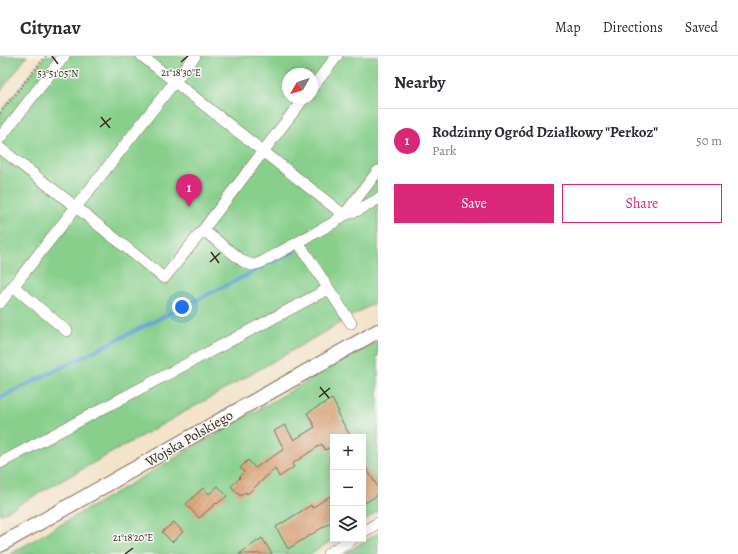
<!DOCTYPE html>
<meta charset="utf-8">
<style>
:root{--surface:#fff;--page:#f7f7f7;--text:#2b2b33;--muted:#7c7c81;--line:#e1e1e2;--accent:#db2777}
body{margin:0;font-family:Alegreya,serif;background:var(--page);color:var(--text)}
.controls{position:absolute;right:12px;bottom:12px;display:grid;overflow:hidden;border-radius:0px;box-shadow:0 2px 10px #0003}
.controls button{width:36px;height:36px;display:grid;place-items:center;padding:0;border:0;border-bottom:1px solid var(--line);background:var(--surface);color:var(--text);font:20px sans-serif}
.compass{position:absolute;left:282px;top:12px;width:36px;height:36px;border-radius:50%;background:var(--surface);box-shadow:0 2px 10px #0003;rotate:231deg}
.you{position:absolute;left:182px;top:251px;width:14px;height:14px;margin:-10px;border:3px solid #fff;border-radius:50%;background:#1a73e8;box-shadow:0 0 0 6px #1a73e833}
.badge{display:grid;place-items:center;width:26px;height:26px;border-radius:50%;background:var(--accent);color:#fff;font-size:13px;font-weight:700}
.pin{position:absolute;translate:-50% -33px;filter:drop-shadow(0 1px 2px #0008)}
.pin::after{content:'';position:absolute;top:21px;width:14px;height:12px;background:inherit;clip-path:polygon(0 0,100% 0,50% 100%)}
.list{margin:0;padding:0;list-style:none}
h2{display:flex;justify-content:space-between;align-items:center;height:52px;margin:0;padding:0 16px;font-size:17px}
h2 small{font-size:13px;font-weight:400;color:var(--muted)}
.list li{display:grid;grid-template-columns:26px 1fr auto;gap:12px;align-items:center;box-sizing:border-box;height:64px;padding:0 16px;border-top:1px solid var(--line)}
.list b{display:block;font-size:15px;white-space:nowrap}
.list p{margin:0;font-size:13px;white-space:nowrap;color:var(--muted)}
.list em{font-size:13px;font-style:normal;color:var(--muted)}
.actions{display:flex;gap:8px;padding:12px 16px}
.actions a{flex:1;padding:9px 0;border:1px solid var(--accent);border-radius:0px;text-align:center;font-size:14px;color:var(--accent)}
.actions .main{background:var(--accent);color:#fff}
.icon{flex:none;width:22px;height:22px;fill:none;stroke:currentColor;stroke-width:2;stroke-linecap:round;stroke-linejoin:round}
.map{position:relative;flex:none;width:378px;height:498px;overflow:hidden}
header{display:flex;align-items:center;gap:24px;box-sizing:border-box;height:56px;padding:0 20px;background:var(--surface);border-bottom:1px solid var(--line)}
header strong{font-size:19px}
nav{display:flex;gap:22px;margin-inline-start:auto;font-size:14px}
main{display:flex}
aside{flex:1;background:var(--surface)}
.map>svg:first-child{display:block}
.grass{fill:url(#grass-tufts);stroke:#617c54}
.garden{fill:#87cf8b;stroke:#617c54;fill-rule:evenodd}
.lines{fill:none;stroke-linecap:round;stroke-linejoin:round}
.stream{stroke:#62a1d4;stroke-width:4}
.building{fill:url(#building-hatch)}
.minor-casing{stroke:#7c6b5b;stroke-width:12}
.tertiary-casing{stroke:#7c6b5b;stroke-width:16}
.path{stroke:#7c6b5b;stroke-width:2.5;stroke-dasharray:1 3;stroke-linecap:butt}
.minor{stroke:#fff;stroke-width:11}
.tertiary{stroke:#fff;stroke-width:14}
.ticks{fill:none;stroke:#3b2a1e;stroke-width:1.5}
.labels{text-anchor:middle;stroke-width:3;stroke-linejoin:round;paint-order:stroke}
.street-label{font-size:14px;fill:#3b2a1e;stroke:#f6f6f2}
.ticks-label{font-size:10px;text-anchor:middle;fill:#3b2a1e;stroke:#f6f6f2;stroke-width:3;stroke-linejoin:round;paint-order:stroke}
</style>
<header>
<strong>Citynav</strong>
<nav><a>Map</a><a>Directions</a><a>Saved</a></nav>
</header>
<main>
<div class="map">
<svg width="378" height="498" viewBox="0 0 378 498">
<defs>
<pattern id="grass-tufts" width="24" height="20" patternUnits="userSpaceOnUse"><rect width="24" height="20" fill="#87cf8b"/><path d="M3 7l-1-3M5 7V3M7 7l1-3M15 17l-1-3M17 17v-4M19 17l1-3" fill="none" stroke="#70a871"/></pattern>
<pattern id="building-hatch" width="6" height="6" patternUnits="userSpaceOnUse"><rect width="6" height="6" fill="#da9a6a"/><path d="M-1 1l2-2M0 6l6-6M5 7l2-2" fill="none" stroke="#b27e57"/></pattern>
</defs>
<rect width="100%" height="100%" fill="#f6f6f2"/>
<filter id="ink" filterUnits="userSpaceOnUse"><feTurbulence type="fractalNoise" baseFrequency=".025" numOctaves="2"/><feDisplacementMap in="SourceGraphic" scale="8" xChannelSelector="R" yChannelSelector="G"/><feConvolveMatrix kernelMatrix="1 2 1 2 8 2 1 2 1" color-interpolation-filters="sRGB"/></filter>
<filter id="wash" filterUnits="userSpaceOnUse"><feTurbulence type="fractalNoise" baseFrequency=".012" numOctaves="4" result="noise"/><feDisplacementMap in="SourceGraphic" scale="16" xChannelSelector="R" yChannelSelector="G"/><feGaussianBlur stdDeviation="0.9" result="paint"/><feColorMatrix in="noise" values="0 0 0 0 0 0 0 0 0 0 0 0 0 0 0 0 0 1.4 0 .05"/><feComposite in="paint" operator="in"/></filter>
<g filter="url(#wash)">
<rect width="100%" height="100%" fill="#f4e3cb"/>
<path class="grass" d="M0 0H27L0 36Z"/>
<path class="garden" d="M45 0H378V245L213 340 0 459V57ZM288 18H312V42H288Z
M378 285V300L376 302 378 306V455L363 465V381H333V483H334L311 498H10L371 288Z
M378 477V498H344Z"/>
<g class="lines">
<path class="stream" d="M272 206 294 195
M0 342 263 211"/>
</g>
<g id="blocks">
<path class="building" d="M332 343 339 356 337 357 351 381H333V390L325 394 322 388 292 408 294 411 279 421 275 413 247 438 246 436 240 440 231 430 240 422 239 421 244 416 240 412 248 404 255 412 284 393 274 375 285 369 294 384 315 371 307 357Z
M363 407 378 431V439L363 448Z
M218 430 227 440 217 448 216 447 199 462 186 448 203 432 209 438Z
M333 438V465L288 493 276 471 311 449 312 452Z
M174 466 183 476 172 486 162 476Z
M262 482 272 498H239Z"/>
</g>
</g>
<g filter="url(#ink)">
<use href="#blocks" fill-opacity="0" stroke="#7c6b5b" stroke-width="1"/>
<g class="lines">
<defs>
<path id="minor" d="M142 0 344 159
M312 32 337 0
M0 82 64 0
M0 92 76 151 164 222 203 174 304 42
M344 159 378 115
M203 174 244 206 252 209 260 207 333 167 344 159 359 154 378 143
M298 186 351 267
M13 230 67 275
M0 247 76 151 195 0
M0 407 328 233
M363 476 378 467
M328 498 352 483"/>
<path id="tertiary" d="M0 489 378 275"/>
</defs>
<use href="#minor" class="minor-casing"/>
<use href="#tertiary" class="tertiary-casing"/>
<path class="path" d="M0 57 46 0"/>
<use href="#minor" class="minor"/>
<use href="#tertiary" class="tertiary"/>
</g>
</g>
<path class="ticks" d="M52 0 58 8M181 6 188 0M101 61 110 72M100 71 111 62M211 196 219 207M210 206 220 197M320 331 329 342M319 341 330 332M125 498 133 492"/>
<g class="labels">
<g class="street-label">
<text transform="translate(189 382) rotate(-30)" y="5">Wojska Polskiego</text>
</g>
</g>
<g class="ticks-label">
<text x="181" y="20">21°18'30"E</text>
<text x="58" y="21">53°51'05"N</text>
<text x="133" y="485">21°18'20"E</text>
</g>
</svg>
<div class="controls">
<button>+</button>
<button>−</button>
<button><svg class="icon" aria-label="layers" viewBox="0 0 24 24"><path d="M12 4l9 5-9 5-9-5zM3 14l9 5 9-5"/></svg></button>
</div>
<svg class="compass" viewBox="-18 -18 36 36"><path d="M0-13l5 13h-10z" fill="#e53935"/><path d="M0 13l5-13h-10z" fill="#7c7c81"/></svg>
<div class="you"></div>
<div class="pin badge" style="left:189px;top:151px">1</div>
</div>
<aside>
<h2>Nearby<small></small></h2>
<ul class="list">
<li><span class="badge">1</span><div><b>Rodzinny Ogród Działkowy &quot;Perkoz&quot;</b><p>Park</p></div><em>50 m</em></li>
</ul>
<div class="actions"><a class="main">Save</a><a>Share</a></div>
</aside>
</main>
